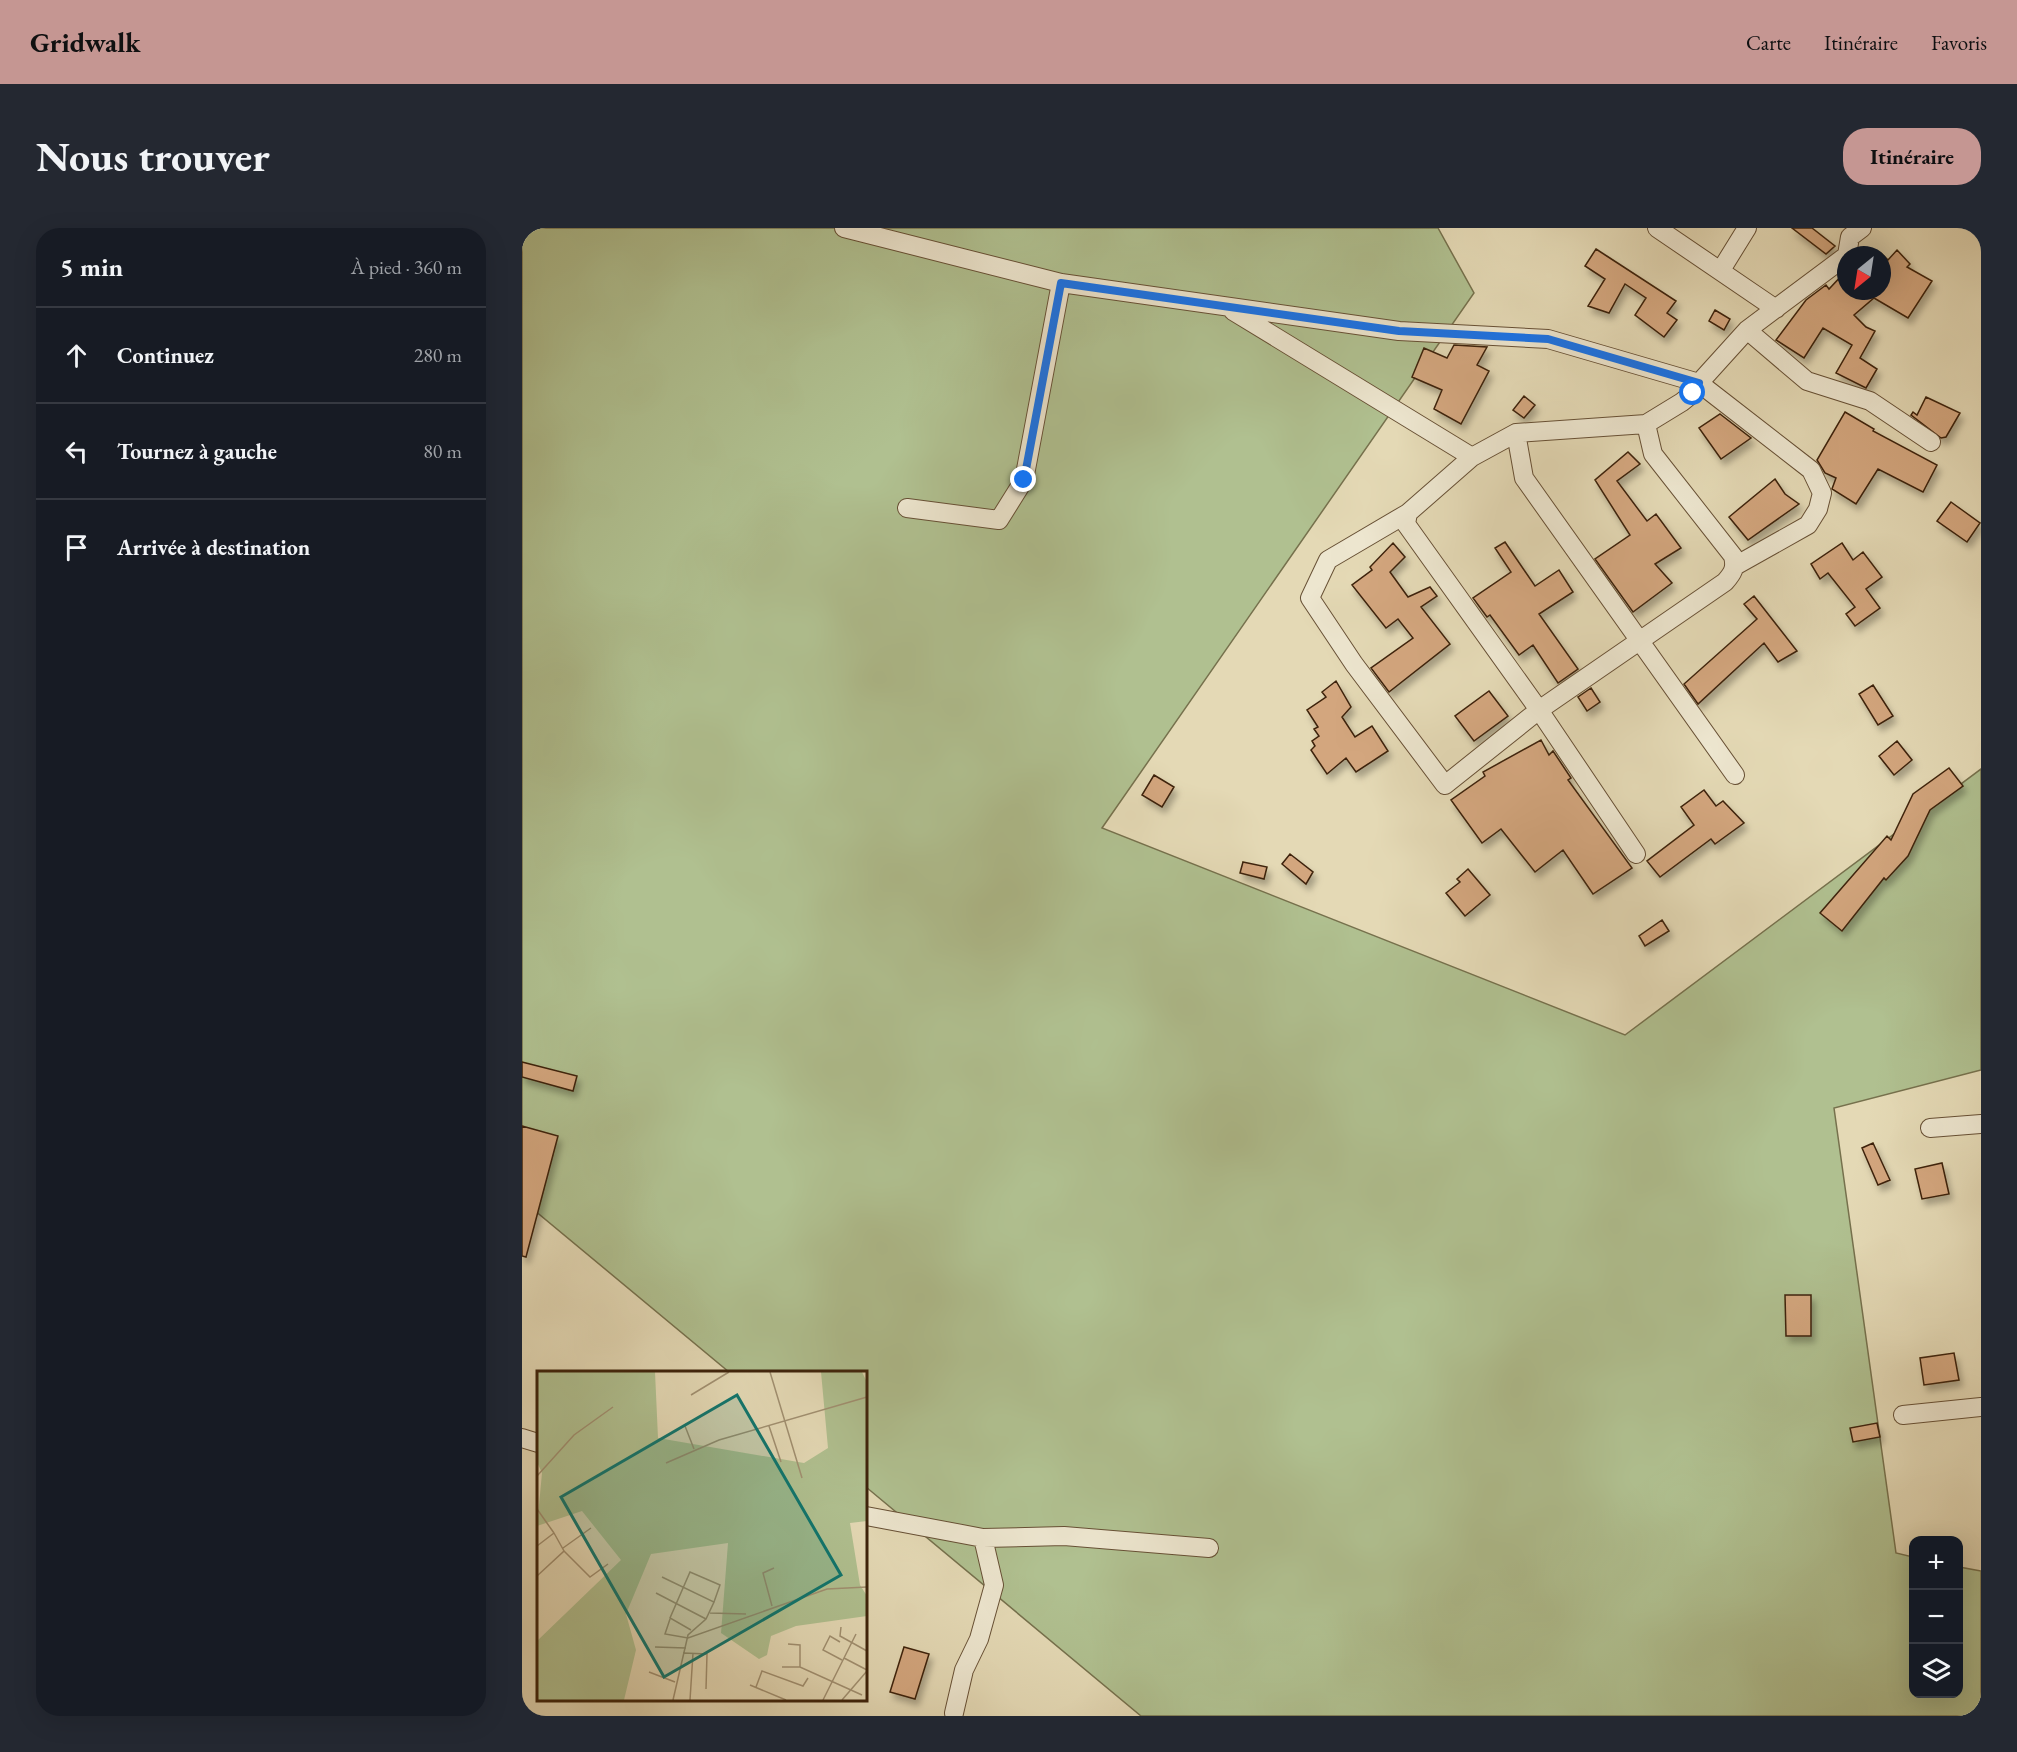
<!DOCTYPE html>
<html lang="fr">
<meta charset="utf-8">
<style>
:root{--surface:#171b24;--page:#242831;--text:#f1f3f6;--muted:#9ea1a6;--line:#363941;--accent:#c59692}
body{margin:0;font-family:"EB Garamond",serif;background:var(--page);color:var(--text)}
.controls{position:absolute;right:18px;bottom:18px;display:grid;overflow:hidden;border-radius:12px;box-shadow:0 6px 24px #0002}
.controls button{width:54px;height:54px;display:grid;place-items:center;padding:0;border:0;border-bottom:2px solid var(--line);background:var(--surface);color:var(--text);font:30px sans-serif}
.compass{position:absolute;left:1315px;top:18px;width:54px;height:54px;border-radius:50%;background:var(--surface);box-shadow:0 6px 24px #0002;rotate:210deg}
.stop{position:absolute;width:18px;height:18px;margin:-14px;border:4px solid #1a73e8;border-radius:50%;background:#fff}
.stop.end{background:#1a73e8;border-color:#fff;box-shadow:0 2px 6px #0008}
.list{margin:0;padding:0;list-style:none}
h2{display:flex;justify-content:space-between;align-items:center;height:78px;margin:0;padding:0 24px;font-size:26px}
h2 small{font-size:20px;font-weight:400;color:var(--muted)}
.list li{display:grid;grid-template-columns:39px 1fr auto;gap:18px;align-items:center;box-sizing:border-box;height:96px;padding:0 24px;border-top:2px solid var(--line)}
.list b{display:block;font-size:22px;white-space:nowrap}
.list em{font-size:20px;font-style:normal;color:var(--muted)}
.icon{flex:none;width:33px;height:33px;fill:none;stroke:currentColor;stroke-width:2;stroke-linecap:round;stroke-linejoin:round}
.map{position:relative;flex:none;width:1459px;height:1488px;overflow:hidden;border-radius:24px}
header{display:flex;align-items:center;gap:36px;box-sizing:border-box;height:84px;padding:0 30px;background:var(--accent);color:#111}
header strong{font-size:28px}
nav{display:flex;gap:33px;margin-inline-start:auto;font-size:21px}
.intro{display:flex;align-items:center;justify-content:space-between;box-sizing:border-box;height:144px;padding:0 36px}
h1{margin:0;font-size:42px}
.button{padding:15px 27px;border-radius:24px;background:var(--accent);color:#111;font-size:21px;font-weight:700}
main{display:flex;gap:36px;padding:0 36px}
aside{flex:1;background:var(--surface);border-radius:24px;box-shadow:0 6px 24px #0002}
.map>svg:first-child{display:block}
.green{fill:#b0c090;stroke:#76714d;stroke-width:1.5}
.building{fill:#d3a67e;stroke:#3d220a;stroke-width:1.5;filter:url(#shadow)}
.lines{fill:none;stroke-linecap:round;stroke-linejoin:round}
.street-casing{stroke:#675035;stroke-width:20}
.street{stroke:#ede6cf;stroke-width:18}
.route{stroke:#1a73e8;stroke-width:8}
.inset-road{fill:none;stroke:#a19071;stroke-width:1.5}
.view{fill:#0f766e;fill-opacity:0.15;stroke:#0f766e;stroke-width:3}
.inset-edge{fill:none;stroke:#3d220a;stroke-width:3}
</style>
<header>
<strong>Gridwalk</strong>
<nav><a>Carte</a><a>Itinéraire</a><a>Favoris</a></nav>
</header>
<div class="intro"><h1>Nous trouver</h1><a class="button">Itinéraire</a></div>
<main>
<aside>
<h2>5 min<small>À pied · 360 m</small></h2>
<ul class="list">
<li><svg class="icon" aria-label="ahead" viewBox="0 0 24 24"><path d="M12 20V5M6 11l6-6 6 6"/></svg><div><b>Continuez</b></div><em>280 m</em></li>
<li><svg class="icon" aria-label="left" viewBox="0 0 24 24"><path d="M17 20v-9H6M10 6l-5 5 5 5"/></svg><div><b>Tournez à gauche</b></div><em>80 m</em></li>
<li><svg class="icon" aria-label="arrive" viewBox="0 0 24 24"><path d="M6 21V4h12l-3 4 3 4H6"/></svg><div><b>Arrivée à destination</b></div></li>
</ul>
</aside>
<div class="map">
<svg width="1459" height="1488" viewBox="0 0 1459 1488">
<defs>
<filter id="shadow"><feDropShadow dx="3.5" dy="6" stdDeviation="3" flood-color="#0004"/></filter>
</defs>
<rect width="100%" height="100%" fill="#e4d9b5"/>
<filter id="stains"><feTurbulence type="fractalNoise" baseFrequency=".00333" numOctaves="4"/><feColorMatrix values="0 0 0 0 .2 0 0 0 0 .09 0 0 0 0 .02 0 0 0 .5 -.17"/></filter>
<radialGradient id="worn" r=".72"><stop offset=".6" stop-color="#630" stop-opacity="0"/><stop offset="1" stop-color="#630" stop-opacity=".3"/></radialGradient>
<path class="green" d="M0 0H916L952 65 580 600 1103 807 1459 541V842L1312 880 1374 1325 1391 1329 1392 1466H1436L1437 1339 1459 1343V1488H619L344 1259V1144H207L0 972Z"/>
<path class="building" d="M1270 0H1290L1313 18 1304 26Z
M1074 21 1154 73 1145 85 1155 92 1142 109 1113 87 1124 70 1103 56 1087 85 1066 78 1083 51 1063 38Z
M1375 22 1388 36 1385 39 1410 53 1386 90 1352 70 1332 87 1344 99 1353 103 1338 130 1355 141 1344 160 1314 145 1330 117 1301 100 1282 130 1254 112 1284 72 1304 57 1307 61 1324 43V63H1360V26L1366 32Z
M1193 82 1208 91 1202 102 1187 93Z
M932 117 965 119 955 137 967 143 939 196 912 181 920 162 890 149 902 120 925 130Z
M1002 168 1013 177 1002 190 991 182Z
M1404 169 1438 185 1424 209 1419 210 1389 187 1391 184 1395 187Z
M1323 184 1352 201 1351 203 1415 237 1401 264 1356 241 1334 276 1310 261 1314 250 1303 245 1295 232Z
M1198 186 1229 210 1199 231 1177 200Z
M1106 224 1118 236 1095 253 1125 293 1134 286 1159 320 1133 336 1150 355 1111 384 1073 331 1108 307 1073 252Z
M1253 251 1263 266 1277 276 1226 312 1207 289Z
M1429 274 1458 295 1445 314 1415 293Z
M983 314 1013 358 1037 342 1051 364 1017 386 1056 441 1036 455 1011 417 997 427 968 387 965 389 951 370 989 344 973 320Z
M871 315 883 329 868 344 886 369 908 359 915 368 899 379 928 416 867 464 849 440 891 410 876 391 864 400 830 357 850 342 848 339Z
M1320 315 1331 332 1341 324 1360 349 1344 361 1358 380 1333 398 1324 386 1333 379 1306 345 1298 351 1289 336Z
M1232 368 1275 423 1256 434 1242 415 1176 476 1162 456 1235 391 1222 376Z
M814 453 829 479 820 489 833 509 850 498 866 523 834 544 824 530 805 546 789 522 793 518 790 513 797 508 792 501 796 499 785 482 804 469 800 464Z
M1351 457 1371 488 1356 497 1337 466Z
M1069 460 1078 474 1065 483 1056 469Z
M967 463 986 488 952 513 933 488Z
M1019 512 1027 527 1031 523 1049 550 1046 552 1110 640 1071 666 1041 622 1013 644 979 601 960 615 929 572 963 548 961 544Z
M1375 513 1390 532 1372 547 1357 528Z
M1427 540 1441 558 1408 582 1386 628 1364 652 1362 650 1320 703 1298 685 1365 608 1369 612 1391 566Z
M632 547 652 559 640 579 620 567Z
M1182 562 1194 578 1201 573 1222 595 1193 616 1189 611 1138 649 1125 633 1172 597 1159 579Z
M768 626 791 644 784 656 760 636Z
M721 634 745 639 742 651 718 645Z
M946 641 968 667 943 688 924 665 938 654 935 651Z
M1140 692 1147 703 1123 718 1117 708Z
M0 834 55 848 51 863 0 849Z
M0 898 36 908 4 1029 0 1028Z
M1351 915 1368 952 1356 957 1340 920Z
M1420 935 1427 966 1400 971 1393 941Z
M1263 1067H1289V1108H1264Z
M1432 1125 1437 1152 1402 1157 1398 1130Z
M1355 1195 1358 1209 1331 1214 1328 1200Z
M382 1419 407 1426 393 1471 368 1464Z"/>
<g class="lines">
<defs>
<path id="street" d="M322 0 539 55 877 103 1026 111 1177 155 1289 242 1300 265 1296 281 1286 297 1213 338
M1135 0 1254 81
M1325 27 1328 9 1340 0
M1199 42 1225 0
M711 83 950 229
M1225 102 1285 153 1348 173 1409 214
M994 205 1002 250 1213 547
M385 280 477 292 502 252 539 55
M886 285 806 332 788 370 832 436 923 557 1017 482 1203 354C1211 345 1214 340 1211 328L1131 226 1124 196
M1114 626 1017 482 884 296 886 285 950 229 994 205 1124 196 1160 174 1171 165 1177 155 1225 102 1324 28
M1408 900 1459 896
M1381 1187 1459 1179
M0 1210 16 1215
M344 1288 461 1310 542 1308 687 1320
M432 1485 442 1442 457 1411 472 1357 461 1310"/>
</defs>
<use href="#street" class="street-casing"/>
<use href="#street" class="street"/>
</g>
<g class="lines">
<path class="route" d="M502 252 539 55 877 103 1026 111 1177 155 1171 165"/>
</g>
<g transform="translate(15 1143)">
<rect width="330" height="330" fill="#e4d9b5"/>
<path d="M0 1H118L121 67 267 92 291 77 284 1H325L330 11V150L313 152 323 214 330 225V245L259 255 234 265 230 284 222 288 184 262 191 172 114 183 89 243 99 279 87 329H0V270L84 189 45 140 0 155 5 102 0 91Z" fill="#b0c090"/>
<path class="inset-road" d="M233 1 265 107M154 24 192 1M148 55 157 78M232 55 244 91M129 92 182 69 330 26M0 105 37 64 76 36M0 138 17 162M26 177 54 157M27 180 53 206 71 193M0 205 27 180 17 162 0 175M125 206 177 231 169 248 151 264 136 329M119 222 169 248M235 235 226 202 237 197M173 242 209 243M133 248 128 263 151 267 290 218 330 216M304 256 303 265 330 280M154 259 133 247 153 201 183 214 177 231M303 271 293 265 286 279 305 289M251 273 263 274V296M118 276 149 277M146 282 170 283 169 318M307 287 330 299M245 296H263L325 324M112 301 138 311M213 314 249 329M219 316 225 300 266 315 271 307M153 329 156 282M286 329 319 263M305 329 330 300"/>
<path class="view" d="M200 24 304 204 127 306 24 126Z"/>
<rect width="330" height="330" class="inset-edge"/>
</g>
<rect width="100%" height="100%" filter="url(#stains)"/>
<rect width="100%" height="100%" fill="url(#worn)"/>
</svg>
<div class="controls">
<button>+</button>
<button>−</button>
<button><svg class="icon" aria-label="layers" viewBox="0 0 24 24"><path d="M12 4l9 5-9 5-9-5zM3 14l9 5 9-5"/></svg></button>
</div>
<svg class="compass" viewBox="-18 -18 36 36"><path d="M0-13l5 13h-10z" fill="#e53935"/><path d="M0 13l5-13h-10z" fill="#9ea1a6"/></svg>
<div class="stop" style="left:1171px;top:165px"></div>
<div class="stop end" style="left:502px;top:252px"></div>
</div>
</main>
